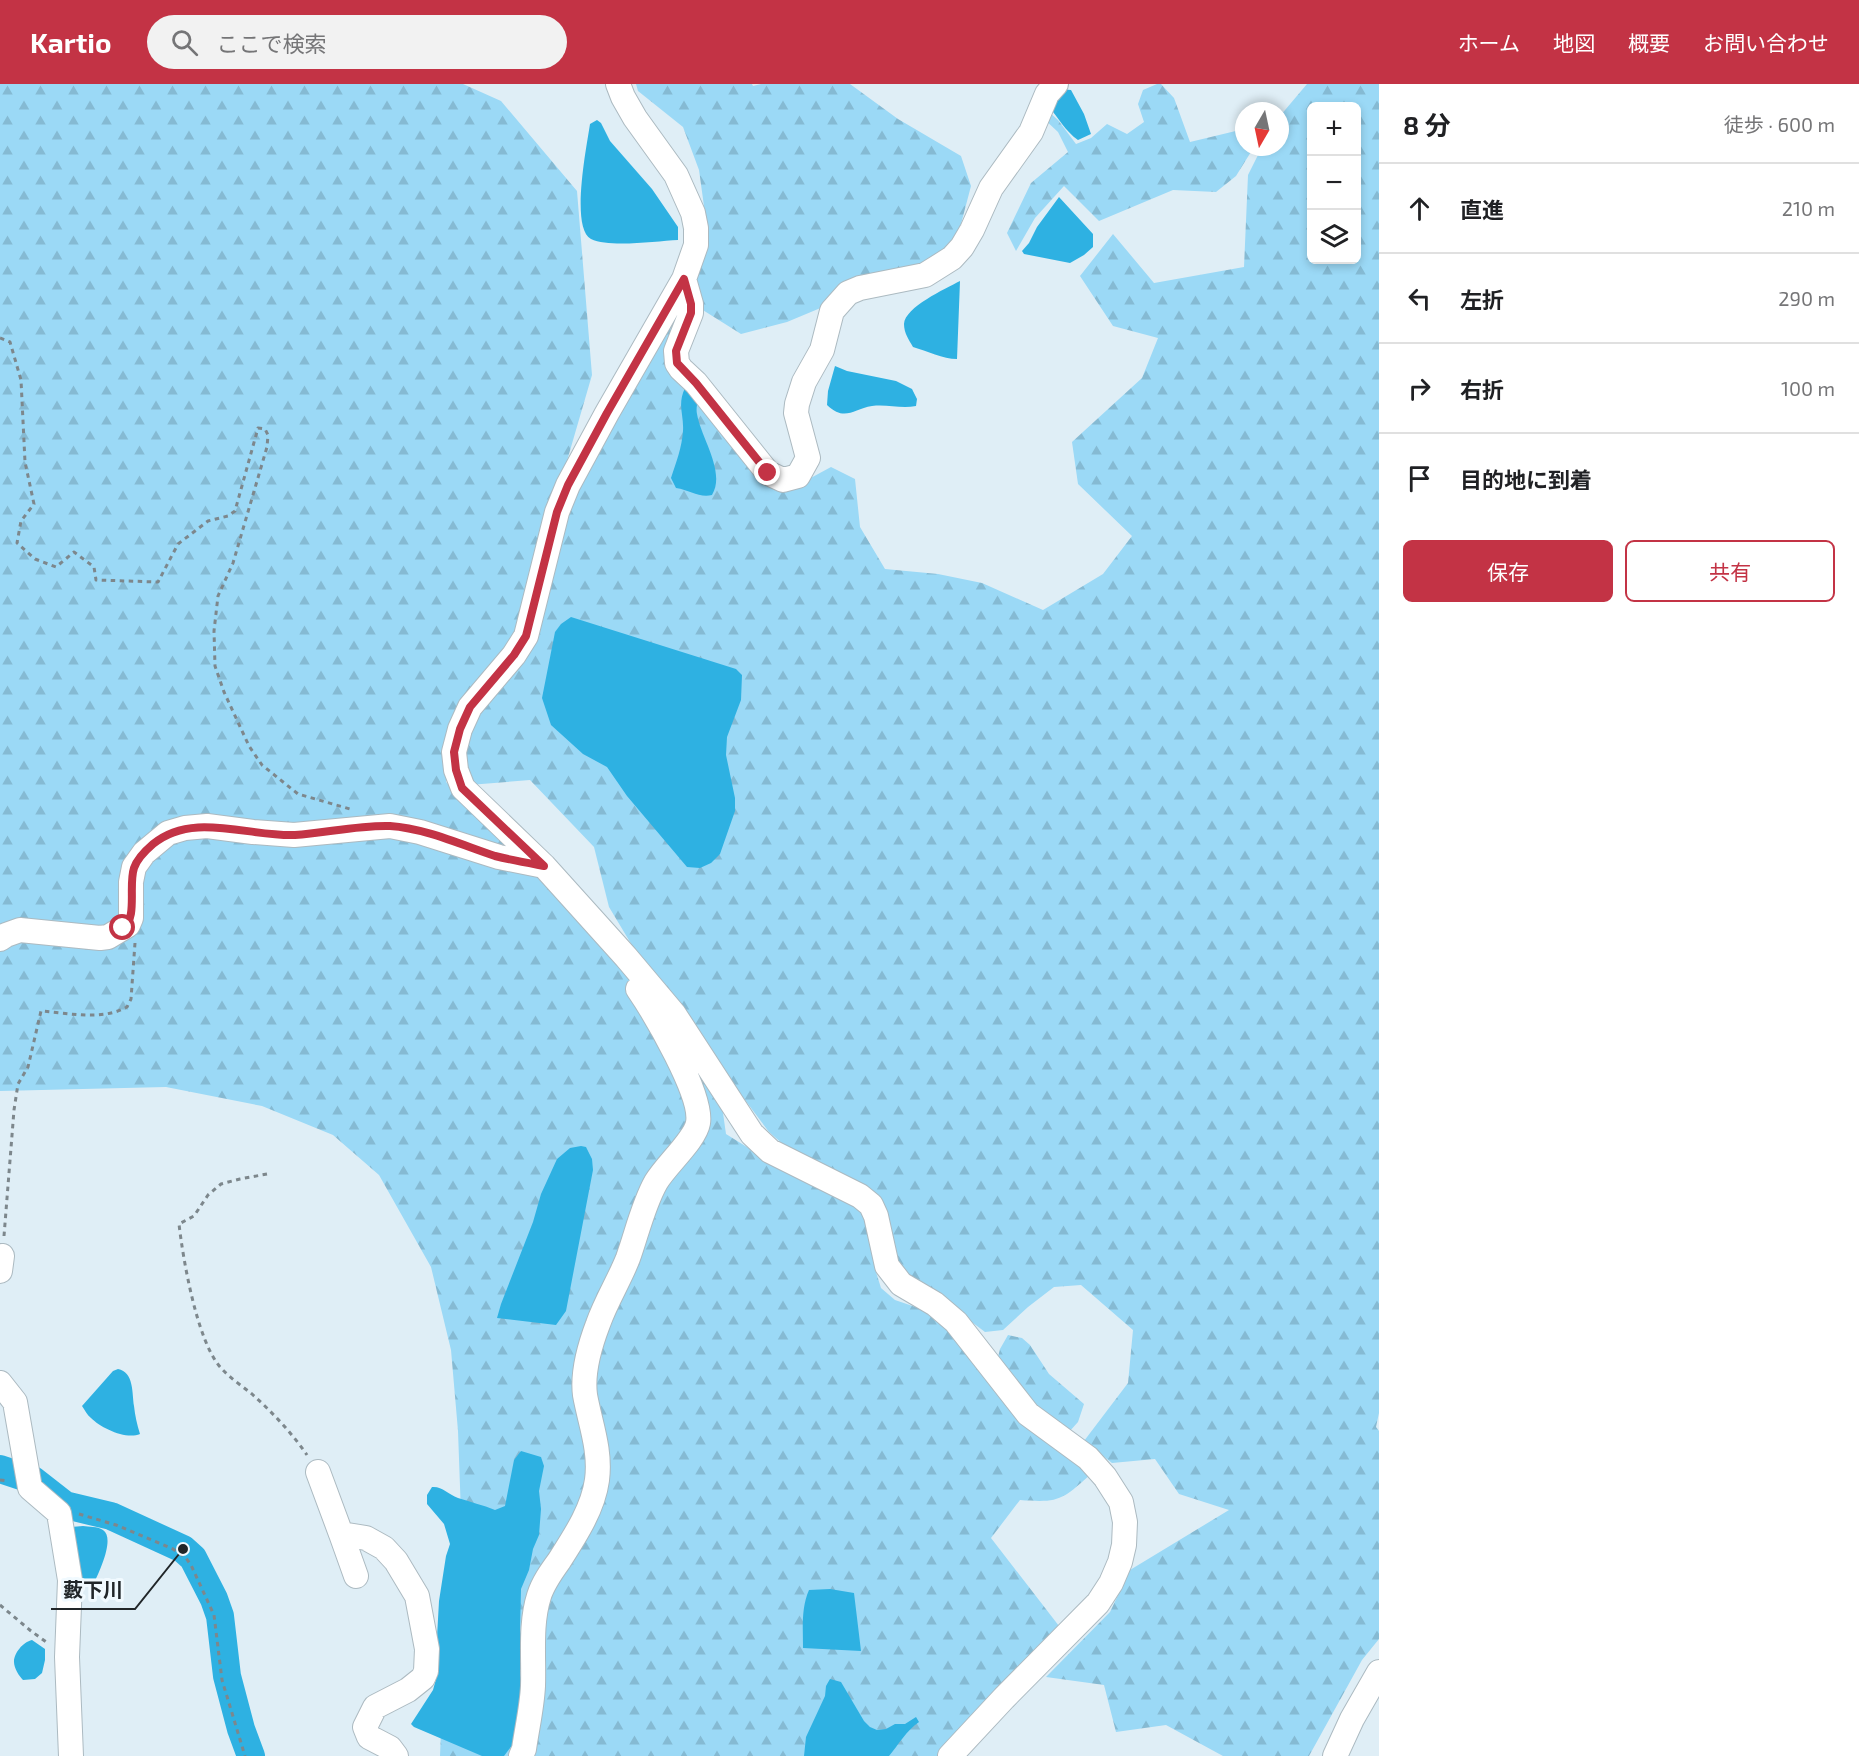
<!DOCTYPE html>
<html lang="ja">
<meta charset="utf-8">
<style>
:root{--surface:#fff;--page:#f2f2f2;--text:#202124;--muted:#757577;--line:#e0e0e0;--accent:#c33345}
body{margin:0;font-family:"Exo 2","Noto Sans JP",sans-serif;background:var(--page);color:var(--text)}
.controls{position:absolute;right:18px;top:18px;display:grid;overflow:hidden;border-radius:9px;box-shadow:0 3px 9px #0003}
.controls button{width:54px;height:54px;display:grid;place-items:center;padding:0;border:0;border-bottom:2px solid var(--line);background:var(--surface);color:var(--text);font:30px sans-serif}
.compass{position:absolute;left:1235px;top:18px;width:54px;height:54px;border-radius:50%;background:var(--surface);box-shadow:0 3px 9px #0003;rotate:189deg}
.stop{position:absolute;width:18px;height:18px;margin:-14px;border:4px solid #c33345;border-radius:50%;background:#fff}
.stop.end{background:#c33345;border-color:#fff;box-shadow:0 2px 6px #0008}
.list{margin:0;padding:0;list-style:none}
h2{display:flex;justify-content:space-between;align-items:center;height:78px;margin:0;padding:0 24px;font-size:26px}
h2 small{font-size:20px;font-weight:400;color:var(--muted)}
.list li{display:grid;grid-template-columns:39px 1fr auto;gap:18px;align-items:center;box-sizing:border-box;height:90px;padding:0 24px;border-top:2px solid var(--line)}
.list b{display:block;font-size:22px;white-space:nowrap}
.list em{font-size:20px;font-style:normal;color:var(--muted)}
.actions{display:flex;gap:12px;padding:18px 24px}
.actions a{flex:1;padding:14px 0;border:2px solid var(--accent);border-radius:9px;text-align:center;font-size:21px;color:var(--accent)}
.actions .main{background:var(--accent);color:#fff}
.icon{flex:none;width:33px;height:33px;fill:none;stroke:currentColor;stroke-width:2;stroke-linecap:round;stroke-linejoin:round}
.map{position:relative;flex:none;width:1379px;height:1672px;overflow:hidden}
header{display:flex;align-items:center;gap:36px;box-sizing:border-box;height:84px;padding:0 30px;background:var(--accent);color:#fff}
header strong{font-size:28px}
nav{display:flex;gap:33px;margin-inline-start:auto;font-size:21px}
.search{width:420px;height:54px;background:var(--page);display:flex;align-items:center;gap:15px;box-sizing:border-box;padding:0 21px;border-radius:33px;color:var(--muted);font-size:22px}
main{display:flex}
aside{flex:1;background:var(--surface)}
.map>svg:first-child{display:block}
.forest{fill:url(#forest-firs);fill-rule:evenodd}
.water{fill:#2eb1e2}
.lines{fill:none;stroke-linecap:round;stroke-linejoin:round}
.river{stroke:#2eb1e2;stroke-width:28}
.minor-casing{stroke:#acbac1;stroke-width:26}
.path{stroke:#7d878c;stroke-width:3;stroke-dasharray:4.5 4.5;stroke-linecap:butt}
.minor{stroke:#fff;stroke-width:24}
.route{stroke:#c33345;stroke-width:8}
.leader{fill:none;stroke:#212629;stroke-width:2}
.callout-dot{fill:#212629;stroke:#f1faff;stroke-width:2}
.callout-label{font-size:20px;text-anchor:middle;font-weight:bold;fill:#212629;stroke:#f1faff;stroke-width:6;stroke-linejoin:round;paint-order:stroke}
</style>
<header>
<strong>Kartio</strong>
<div class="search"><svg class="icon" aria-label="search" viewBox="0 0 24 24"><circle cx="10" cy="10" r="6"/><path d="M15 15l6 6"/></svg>ここで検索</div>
<nav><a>ホーム</a><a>地図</a><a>概要</a><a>お問い合わせ</a></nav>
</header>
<main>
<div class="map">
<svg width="1379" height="1672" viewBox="0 0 1379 1672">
<defs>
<pattern id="forest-firs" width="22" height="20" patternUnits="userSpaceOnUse" patternTransform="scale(1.5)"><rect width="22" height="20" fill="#9bd9f6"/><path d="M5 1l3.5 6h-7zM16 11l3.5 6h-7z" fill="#85bad3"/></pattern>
</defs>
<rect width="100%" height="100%" fill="#dfeef6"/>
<path class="forest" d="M0 0H463L501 17 577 107 592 291 516 552 452 643 446 698 538 789 667 938 722 1022 726 1050 769 1077 838 1110 865 1129 875 1166 876 1188 881 1204 895 1216 933 1229 1092 1389C1062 1416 1060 1419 1020 1416L991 1454 1059 1542 939 1672H440L444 1570 462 1458 458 1347 451 1266 431 1183 379 1091 333 1051 262 1022 166 1003 0 1007Z
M636 0H752L753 2 761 0H850L898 35 961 72 971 102 961 140 948 164 933 177 787 238 741 250 698 223 692 195 707 144 699 86 683 43 638 7Z
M1157 0H1161L1174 14 1190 58 1244 45V63H1254L1236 92 1216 108 1173 106 1099 137 1064 102 1035 134 1016 167 1007 149 1031 99 1068 68 1058 48 1043 34 1048 27 1058 36 1076 60 1091 54 1107 40 1127 50 1144 38 1138 20 1143 6Z
M1307 0H1379V1329L1376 1343 1379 1347V1555L1362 1576 1309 1672H1223L1166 1641 1116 1648 1104 1601 1046 1593 1110 1528 1130 1486 1229 1426 1179 1410 1155 1375 1112 1379 1084 1357 1128 1299 1133 1246 1081 1201 1054 1203 1028 1223 1003 1246 985 1248 940 1214 909 1198 898 1180 889 1152 769 1048 645 883 609 823 594 763 530 696 469 701 464 670 477 631 530 561 569 416 643 280 649 281 656 258 682 212 671 265 764 391 807 396 831 383 855 395 860 443 885 485 938 490 982 499 1043 526 1103 490 1132 452 1078 400 1072 358 1142 294 1158 254 1113 242 1080 192 1113 150 1154 199 1244 183 1248 91 1262 63H1280V32ZM1312 22H1356V176H1312Z
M1008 1251 1022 1254 1030 1261 1049 1290 1084 1320 1078 1338 1069 1348 1041 1327 997 1277 1000 1265Z"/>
<path class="water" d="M1060 5 1071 6 1084 30 1091 50 1078 56C1066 48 1058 33 1048 22Z
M597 36 601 39 610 57 652 105 678 143V156C656 157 610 164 591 155 570 144 587 61 590 40Z
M1059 113 1093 150V163L1084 171 1070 179 1024 170 1022 167 1029 159 1037 143Z
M960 197 957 275C943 275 927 267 913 263 909 256 904 249 904 240 905 223 945 205 960 197Z
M835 282 847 287 896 297 912 305 917 315 916 322C901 325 887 320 872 322 853 325 845 338 827 321L828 307Z
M685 304 698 316C697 320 696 326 697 330 701 354 726 388 712 411 699 414 690 406 676 404L671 394C676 379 682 363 683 347 684 330 677 321 685 304Z
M571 533 736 585 742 591 741 616 727 653 726 671 735 714V727L720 770 711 779 700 784 687 783 627 712 607 683 583 670 551 641 542 614 555 548 561 540Z
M581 1062 586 1063 592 1075 593 1086 566 1227 556 1241 497 1234 501 1220 533 1138 541 1110 557 1075 570 1064Z
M118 1285C134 1288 132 1309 134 1322 135 1331 137 1341 140 1350 126 1356 101 1344 91 1334 87 1331 85 1326 82 1322L113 1287Z
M521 1367 541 1373 544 1382 539 1407 541 1425 539 1451 533 1465 529 1486 521 1505 520 1546 523 1565 520 1575V1591L522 1598 516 1656 504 1672H482L414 1643 411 1640 433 1606 439 1584 437 1553 439 1517 446 1472 450 1460 444 1440 427 1420V1411L432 1403C442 1402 448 1410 458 1414 470 1418 483 1421 495 1426L505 1422 514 1376Z
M83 1442C89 1443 97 1442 103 1446 115 1454 100 1486 95 1497L80 1505 71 1443Z
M830 1505 854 1509 861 1567 803 1564C803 1545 801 1524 809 1506Z
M32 1556 45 1565V1576L42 1589 35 1595 23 1596C19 1592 14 1584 14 1578 14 1569 23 1558 32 1556Z
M830 1595 841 1598 864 1637 870 1643 877 1646 886 1645 895 1640H905L916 1633 919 1638C906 1647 899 1660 889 1672H804L806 1653 825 1612 826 1602Z"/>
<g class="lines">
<path class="river" d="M0 1385 33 1396 65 1421 111 1432 183 1465 193 1474 214 1515 220 1532 227 1592 241 1645 251 1672"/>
<defs>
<path id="minor" d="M618 0 623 13 635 34 676 91 693 129 696 144V161L684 195 607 329 568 401 557 428 526 552 514 571 470 623 460 645 454 668 456 686 463 704 544 782 626 873 674 930 752 1050 770 1067 860 1112 871 1121 876 1132 887 1182 901 1200 935 1220 956 1238 1028 1330 1088 1374 1105 1393 1121 1418 1125 1438 1124 1461 1120 1478 1111 1499 1098 1519 1004 1614 950 1672
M684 195 691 220V229L676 267 677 279 681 285 696 299 768 389 783 396 798 392 808 374 796 329 797 320 804 298 822 266 832 227 848 209 860 204 925 191 952 174 962 163 972 146 991 104 1031 48 1047 10 1056 0
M0 855 6 851 20 846 100 854 108 853 128 841 131 834V798L134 783 144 769 168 749 185 744 207 742 253 748 294 751 390 742 420 748 499 773 544 782
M0 1187 2 1172
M0 1299 15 1318 30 1404 59 1429 70 1496 67 1573 71 1672
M318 1388 341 1450 366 1454 384 1464 396 1477 417 1512 427 1565 426 1587 423 1594 408 1606 375 1623 365 1643 369 1653 390 1664 396 1672
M341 1450 356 1492
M521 1672 524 1665C527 1644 532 1623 533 1602 534 1573 530 1540 539 1512 543 1499 551 1488 559 1477 575 1452 593 1425 597 1396 601 1366 590 1339 585 1311 582 1288 590 1261 598 1240 606 1217 619 1197 628 1174 637 1149 643 1121 656 1098 666 1081 695 1056 698 1039 703 1011 655 930 638 905
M1335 1672 1352 1635 1379 1588"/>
</defs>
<use href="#minor" class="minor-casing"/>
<path class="path" d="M0 254 10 258 21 296 25 378 34 420 21 437 17 459 35 475 56 483 74 468 94 483 96 496 158 498 178 460 208 437 228 432 235 427 258 344 265 345 268 351 267 363 233 479 218 512 214 547 215 582 224 608 249 662 262 681 298 710 350 725
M267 1090 240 1095 221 1100 208 1111 194 1132 179 1140C183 1175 197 1258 221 1284 230 1294 242 1302 252 1310 272 1328 292 1349 307 1371
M4 1152 14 1026 18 1000 28 983 41 927C68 929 102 937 127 923L131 915 135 859
M0 1396 8 1397
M79 1430 116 1441 173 1465 186 1474 191 1481 214 1531 222 1596 245 1672
M0 1521 31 1547 49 1560"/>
<use href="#minor" class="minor"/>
</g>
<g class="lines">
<path class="route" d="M123 844C138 834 128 802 134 784 137 775 146 766 153 760 193 727 248 753 295 751 326 749 358 741 390 742 424 744 462 761 495 772 511 776 528 779 544 782L462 704 456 686 454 668 460 645 470 623 514 571 526 552 557 428 568 401 607 329 684 195 691 220V229L676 267 677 279 696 299 768 389"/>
</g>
<path class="leader" d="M183 1465L135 1525H51"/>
<circle class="callout-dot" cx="183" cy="1465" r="6"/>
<g class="callout-label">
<text x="93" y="1513">藪下川</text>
</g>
</svg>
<div class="controls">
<button>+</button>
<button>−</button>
<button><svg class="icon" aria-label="layers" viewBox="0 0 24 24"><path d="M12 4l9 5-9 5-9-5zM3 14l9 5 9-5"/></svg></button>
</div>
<svg class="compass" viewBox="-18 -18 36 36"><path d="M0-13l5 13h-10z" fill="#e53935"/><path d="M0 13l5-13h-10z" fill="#757577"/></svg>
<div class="stop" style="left:123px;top:844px"></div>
<div class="stop end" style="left:768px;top:389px"></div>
</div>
<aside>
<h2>8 分<small>徒歩 · 600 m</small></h2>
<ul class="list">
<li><svg class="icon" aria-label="ahead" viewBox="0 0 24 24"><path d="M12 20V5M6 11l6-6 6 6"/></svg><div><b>直進</b></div><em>210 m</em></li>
<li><svg class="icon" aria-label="left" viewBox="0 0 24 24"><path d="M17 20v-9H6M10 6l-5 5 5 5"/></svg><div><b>左折</b></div><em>290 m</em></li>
<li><svg class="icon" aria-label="right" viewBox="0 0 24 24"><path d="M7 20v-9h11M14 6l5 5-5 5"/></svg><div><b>右折</b></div><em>100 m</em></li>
<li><svg class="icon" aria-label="arrive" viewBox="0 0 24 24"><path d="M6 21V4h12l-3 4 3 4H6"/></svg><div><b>目的地に到着</b></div></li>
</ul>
<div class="actions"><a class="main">保存</a><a>共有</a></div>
</aside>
</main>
